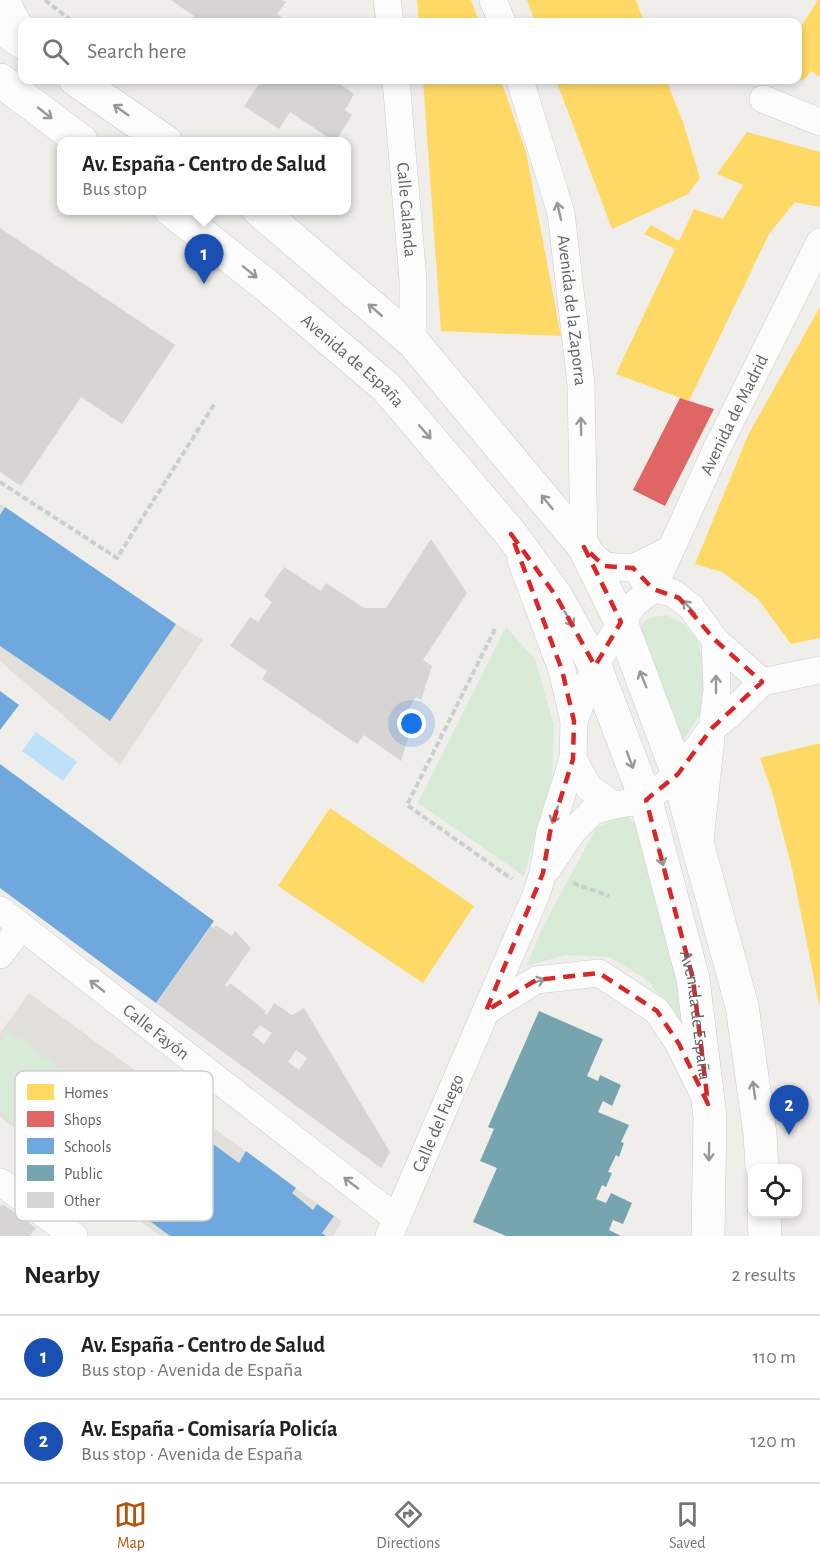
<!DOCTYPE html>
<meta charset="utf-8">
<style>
:root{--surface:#fff;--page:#f6f6f6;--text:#222;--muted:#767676;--line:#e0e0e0;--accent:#b45309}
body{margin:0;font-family:"Alegreya Sans",sans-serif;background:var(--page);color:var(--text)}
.controls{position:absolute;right:18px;bottom:18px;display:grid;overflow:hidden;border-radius:12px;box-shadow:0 3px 9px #0003}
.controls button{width:54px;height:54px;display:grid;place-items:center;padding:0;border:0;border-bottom:2px solid var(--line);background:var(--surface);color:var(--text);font:30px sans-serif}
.you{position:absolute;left:412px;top:724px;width:21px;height:21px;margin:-15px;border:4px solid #fff;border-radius:50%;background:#1a73e8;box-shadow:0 0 0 9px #1a73e833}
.badge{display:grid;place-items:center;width:39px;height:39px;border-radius:50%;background:var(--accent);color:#fff;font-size:20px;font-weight:700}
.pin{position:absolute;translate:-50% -50px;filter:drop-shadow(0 2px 3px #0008)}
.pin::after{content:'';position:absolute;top:32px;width:21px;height:18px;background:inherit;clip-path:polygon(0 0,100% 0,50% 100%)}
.popup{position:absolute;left:57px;top:137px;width:294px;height:78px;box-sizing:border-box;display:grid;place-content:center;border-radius:12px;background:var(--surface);filter:drop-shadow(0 2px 4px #0005);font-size:20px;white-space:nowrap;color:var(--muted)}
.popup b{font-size:22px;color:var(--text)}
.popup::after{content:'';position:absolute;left:50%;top:100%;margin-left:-12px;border:12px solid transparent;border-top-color:var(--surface)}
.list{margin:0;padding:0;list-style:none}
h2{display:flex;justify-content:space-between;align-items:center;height:78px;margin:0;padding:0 24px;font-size:26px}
h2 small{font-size:20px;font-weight:400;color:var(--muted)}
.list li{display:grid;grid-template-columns:39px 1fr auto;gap:18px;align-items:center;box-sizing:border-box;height:84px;padding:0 24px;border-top:2px solid var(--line)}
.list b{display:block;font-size:22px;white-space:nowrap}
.list p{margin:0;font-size:20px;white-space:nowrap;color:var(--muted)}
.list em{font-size:20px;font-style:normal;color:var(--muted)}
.icon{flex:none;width:33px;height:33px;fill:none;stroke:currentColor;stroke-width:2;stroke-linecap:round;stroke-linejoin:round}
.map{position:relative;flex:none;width:820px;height:1236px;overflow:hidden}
.search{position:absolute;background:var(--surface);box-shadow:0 3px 9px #0003;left:18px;right:18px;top:18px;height:66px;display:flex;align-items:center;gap:15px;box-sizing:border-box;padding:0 21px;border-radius:12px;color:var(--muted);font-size:22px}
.sheet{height:246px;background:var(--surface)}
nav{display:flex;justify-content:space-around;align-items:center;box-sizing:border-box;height:84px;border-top:2px solid var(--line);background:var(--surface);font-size:16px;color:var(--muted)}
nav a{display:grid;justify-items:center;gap:3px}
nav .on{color:var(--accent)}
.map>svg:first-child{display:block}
.education{fill:#e2e0da}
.green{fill:#d8ebd6}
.water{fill:#bfe0f9}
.homes{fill:#ffd966}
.shops{fill:#e06666}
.schools{fill:#6fa8dc}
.public{fill:#76a5af}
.building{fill:#d6d5d3;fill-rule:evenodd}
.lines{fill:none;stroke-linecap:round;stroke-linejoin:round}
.street-casing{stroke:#cbcccc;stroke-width:28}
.secondary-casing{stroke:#cacacb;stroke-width:34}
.path{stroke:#cacfcc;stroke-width:4;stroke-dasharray:6 3;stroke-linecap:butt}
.street{stroke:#fdfcfc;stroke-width:27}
.secondary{stroke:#fdfcfc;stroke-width:33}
.oneway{stroke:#96999c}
.marked{fill:none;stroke:#d62828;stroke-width:4.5;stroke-dasharray:12 8;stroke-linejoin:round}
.labels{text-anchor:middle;stroke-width:6;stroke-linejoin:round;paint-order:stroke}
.street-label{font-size:18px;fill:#5f6368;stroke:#fff}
.key{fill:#fff;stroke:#cfd0d2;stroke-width:1.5}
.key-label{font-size:16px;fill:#5f6368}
</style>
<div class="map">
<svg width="820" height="1236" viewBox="0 0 820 1236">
<rect width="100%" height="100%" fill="#efeeea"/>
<path class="education" d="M0 504 176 624 203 640 120 765 0 661Z
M29 993 341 1221 334 1236H160L0 1117V1033Z"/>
<path class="green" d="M667 615 684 624 697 640 706 672 701 713 683 741 635 631 650 617Z
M506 627 535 659 554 726 552 777 524 876 418 803Z
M627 817 638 825 672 948 683 1025 647 980 610 957 566 955 526 966 545 923 596 828 614 820Z
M9 1031 108 1104 66 1161 0 1112V1043Z"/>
<path class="water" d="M36 732 77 762 63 781 22 751Z"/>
<path class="homes" d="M417 0H471L479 22H419Z
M527 0H636L644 22H535Z
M818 0H820V77L811 71 803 81 798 77V31Z
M423 80H501L526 152 561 336 441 331Z
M556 80H666L683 122 700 178 688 194 612 229Z
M747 132 820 152V205L819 207 795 202 769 234 689 401 616 374 675 249 644 234 651 225 679 241 694 209 723 219 743 185 717 174Z
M820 307V638L791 644 758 599 722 572 695 564 749 433Z
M820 743V1004H819L793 873 773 795 760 758Z
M330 808 474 906 423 983 278 886Z"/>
<path class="shops" d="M680 398 714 409 665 506 633 490Z"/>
<path class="schools" d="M5 507 176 624 110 721 0 646V515Z
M0 691 19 705 0 730Z
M0 764 214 921 156 1003 0 888Z
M149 1097 239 1163 246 1151 296 1188 292 1193 313 1210 317 1204 334 1216 322 1233 326 1236H170L89 1176Z"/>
<path class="public" d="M539 1011 603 1039 587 1076 598 1081 600 1075 621 1085 612 1106 603 1101 598 1112 629 1125 621 1142 624 1143 619 1157 616 1155 608 1172 612 1173 606 1187 602 1185 596 1199 606 1203 611 1193 632 1203 623 1224 613 1220 609 1230 621 1236H506L473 1222 497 1168 480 1161 494 1129 488 1127Z"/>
<path class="building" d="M171 0H282L286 2 277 14 289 22H189L194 16Z
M262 80H337L336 81 354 94 345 110 352 115 335 142 290 112 279 129 244 106Z
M0 228 175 345 122 424 81 397 21 486 0 472Z
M431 539 467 593 423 660 432 666 421 700 416 697 402 719 412 725 401 761 364 735 357 744 262 679 267 671 230 646 250 617 258 622 272 602 264 596 284 567 321 591 326 583 364 608H386Z
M216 925 232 936 235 931 251 948 225 985 228 987 230 983 266 1011 264 1013 267 1015 274 1003 292 1015 304 1008 390 1152 381 1168 156 1003 211 926 214 928ZM260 1025 272 1033 264 1044 252 1035ZM296 1050 307 1058 299 1070 288 1062Z
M4 1205 36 1228 30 1236H0V1206Z"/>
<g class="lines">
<defs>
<g id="street">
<path d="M7 0 12 13 22 30"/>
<path d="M387 0 390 22"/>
<path d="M493 0 502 22"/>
<path id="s1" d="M396 80 413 280V342"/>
<path id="s2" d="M520 80 561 213 581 384 584 547 604 566 633 568 671 549"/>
<path d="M763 99 820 122"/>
<path d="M521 560 562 670 574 721"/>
<path d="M642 578 653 589 673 593 691 607 715 640 762 682"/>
<path id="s3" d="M715 640 717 690 712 728 678 774 646 800 614 805 589 788 573 759 574 721 595 666 621 622 634 604 653 589 715 452 820 242"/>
<path d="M762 682 820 670"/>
<path d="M700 841 712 728 728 716 762 682"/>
<path d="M548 868 573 831 593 811 614 805"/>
<path id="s4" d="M0 910 397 1219"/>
<path d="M0 955 21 927"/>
<path d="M486 1011 536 980 599 973 657 1011 679 1044 702 1091"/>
<path d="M0 1182 74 1236"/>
<path id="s5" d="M389 1236 536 895 543 873 550 832 573 759"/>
</g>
<g id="secondary">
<path d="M0 27 22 42"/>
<path d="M0 80 82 142"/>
<path d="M76 80 166 142"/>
<path id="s6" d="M171 210 266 285 387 388 511 534 556 596 595 666 646 800 693 979 710 1117 708 1236"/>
<path d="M259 210 413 342 584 547 621 622 678 774 742 1006 760 1134 762 1168"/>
<path d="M764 1214 765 1236"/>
</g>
</defs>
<use href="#street" class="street-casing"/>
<use href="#secondary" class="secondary-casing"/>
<path class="path" d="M45 0 73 22
M0 482 117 558 215 403
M495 629 407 805 512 879
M573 883 609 896"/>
<use href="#street" class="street"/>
<use href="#secondary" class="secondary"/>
</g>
<defs><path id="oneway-shaft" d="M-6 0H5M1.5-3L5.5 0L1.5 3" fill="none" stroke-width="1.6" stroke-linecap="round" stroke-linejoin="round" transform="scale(1.5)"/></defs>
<g class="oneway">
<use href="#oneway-shaft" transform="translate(121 110) rotate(-145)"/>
<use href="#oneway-shaft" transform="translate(45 113) rotate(38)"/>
<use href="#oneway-shaft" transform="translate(559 211) rotate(-103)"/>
<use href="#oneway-shaft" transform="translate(250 272) rotate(39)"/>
<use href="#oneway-shaft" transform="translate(375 310) rotate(-140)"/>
<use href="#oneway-shaft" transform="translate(581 426) rotate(-91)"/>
<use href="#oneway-shaft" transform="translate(425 432) rotate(49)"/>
<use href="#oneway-shaft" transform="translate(547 502) rotate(-129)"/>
<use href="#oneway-shaft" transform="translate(689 607) rotate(-134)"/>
<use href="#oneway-shaft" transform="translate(569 619) rotate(60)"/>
<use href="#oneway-shaft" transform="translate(643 679) rotate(-112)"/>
<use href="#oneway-shaft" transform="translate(716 684) rotate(-90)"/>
<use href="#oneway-shaft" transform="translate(630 760) rotate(69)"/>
<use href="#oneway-shaft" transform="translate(555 815) rotate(108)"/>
<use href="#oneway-shaft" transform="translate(661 857) rotate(75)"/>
<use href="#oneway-shaft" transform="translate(536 982) rotate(-20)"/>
<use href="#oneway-shaft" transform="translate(97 986) rotate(-142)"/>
<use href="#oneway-shaft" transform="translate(754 1090) rotate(-98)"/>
<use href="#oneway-shaft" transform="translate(709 1152) rotate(91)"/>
<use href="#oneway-shaft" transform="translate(351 1183) rotate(-142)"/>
</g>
<path class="marked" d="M511 534 556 596 595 666 621 622 584 547 604 566 633 568 653 589 679 598 715 640 762 682 712 728 678 774 646 800 693 979 708 1104 679 1044 657 1011 599 973 536 980 486 1011 543 873 550 832 573 759 574 721 562 670Z"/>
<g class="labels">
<g class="street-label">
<text dy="6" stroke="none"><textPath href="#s1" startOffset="130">Calle Calanda</textPath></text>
<text dy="6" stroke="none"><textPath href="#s2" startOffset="237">Avenida de la Zaporra</textPath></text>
<text dy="6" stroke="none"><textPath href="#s6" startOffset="236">Avenida de España</textPath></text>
<text dy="6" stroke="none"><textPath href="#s3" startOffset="669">Avenida de Madrid</textPath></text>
<text dy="6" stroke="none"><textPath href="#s6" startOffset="993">Avenida de España</textPath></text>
<text dy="6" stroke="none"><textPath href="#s4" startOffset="198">Calle Fayón</textPath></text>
<text dy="6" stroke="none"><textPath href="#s5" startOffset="123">Calle del Fuego</textPath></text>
</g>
</g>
<rect x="15" y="1071" width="198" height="150" rx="9" class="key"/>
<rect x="27" y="1084" width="27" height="16" fill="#ffd966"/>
<rect x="27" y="1111" width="27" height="16" fill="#e06666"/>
<rect x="27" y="1138" width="27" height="16" fill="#6fa8dc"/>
<rect x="27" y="1165" width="27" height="16" fill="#76a5af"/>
<rect x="27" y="1192" width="27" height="16" fill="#d6d5d3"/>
<g class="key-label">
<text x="64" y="1098">Homes</text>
<text x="64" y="1125">Shops</text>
<text x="64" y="1152">Schools</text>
<text x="64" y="1179">Public</text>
<text x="64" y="1206">Other</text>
</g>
</svg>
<div class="controls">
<button><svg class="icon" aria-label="locate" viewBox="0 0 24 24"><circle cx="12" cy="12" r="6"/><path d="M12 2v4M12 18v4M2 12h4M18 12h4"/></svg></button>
</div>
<div class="you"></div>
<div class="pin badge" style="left:204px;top:284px;background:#1a4fb4">1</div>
<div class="popup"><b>Av. España - Centro de Salud</b>Bus stop</div>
<div class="pin badge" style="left:789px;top:1135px;background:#1a4fb4">2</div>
<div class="search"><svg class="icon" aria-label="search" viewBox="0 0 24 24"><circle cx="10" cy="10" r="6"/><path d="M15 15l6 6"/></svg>Search here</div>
</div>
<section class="sheet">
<h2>Nearby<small>2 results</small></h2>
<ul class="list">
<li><span class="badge" style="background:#1a4fb4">1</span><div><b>Av. España - Centro de Salud</b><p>Bus stop · Avenida de España</p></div><em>110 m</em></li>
<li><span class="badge" style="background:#1a4fb4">2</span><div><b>Av. España - Comisaría Policía</b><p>Bus stop · Avenida de España</p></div><em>120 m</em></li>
</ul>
</section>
<nav>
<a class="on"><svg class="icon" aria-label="map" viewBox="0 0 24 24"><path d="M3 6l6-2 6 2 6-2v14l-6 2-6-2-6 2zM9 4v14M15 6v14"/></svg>Map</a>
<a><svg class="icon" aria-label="directions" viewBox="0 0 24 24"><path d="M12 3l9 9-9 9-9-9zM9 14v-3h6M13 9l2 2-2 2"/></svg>Directions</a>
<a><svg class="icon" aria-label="saved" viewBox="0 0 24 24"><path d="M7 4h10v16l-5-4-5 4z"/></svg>Saved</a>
</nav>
